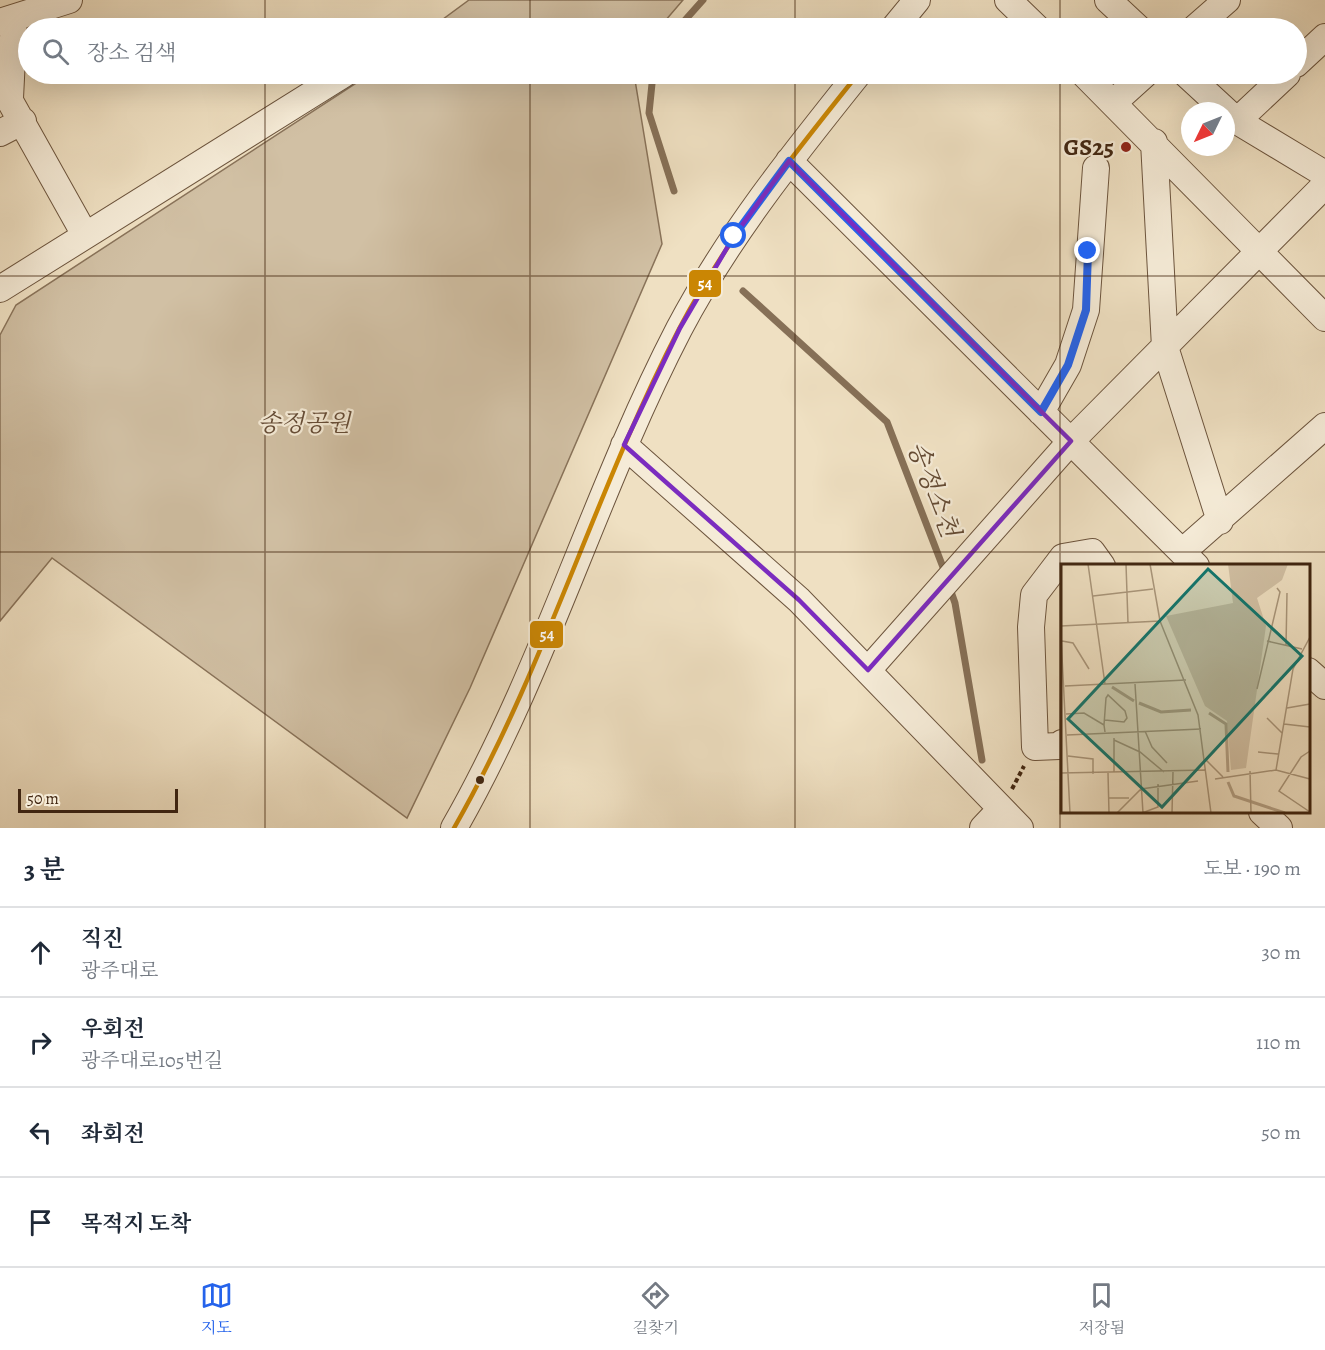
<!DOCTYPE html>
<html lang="ko">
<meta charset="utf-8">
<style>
:root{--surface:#fff;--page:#f2f2f3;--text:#1f2937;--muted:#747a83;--line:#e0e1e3;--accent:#2563eb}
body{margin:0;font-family:Alegreya,"Noto Serif KR",serif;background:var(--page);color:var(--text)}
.compass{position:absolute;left:1181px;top:102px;width:54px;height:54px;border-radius:50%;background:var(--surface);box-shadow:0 6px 24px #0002;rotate:227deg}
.scale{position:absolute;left:18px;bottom:15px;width:160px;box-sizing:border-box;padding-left:6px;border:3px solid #412611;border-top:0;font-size:16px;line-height:21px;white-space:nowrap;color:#412611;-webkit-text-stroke:4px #f5ebd7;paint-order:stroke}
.stop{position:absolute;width:18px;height:18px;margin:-14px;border:4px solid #2563eb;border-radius:50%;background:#fff}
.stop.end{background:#2563eb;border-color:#fff;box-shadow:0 2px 6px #0008}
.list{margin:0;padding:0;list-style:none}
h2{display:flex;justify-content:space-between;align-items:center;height:78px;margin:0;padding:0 24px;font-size:26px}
h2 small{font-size:20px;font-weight:400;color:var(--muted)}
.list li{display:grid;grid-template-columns:39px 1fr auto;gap:18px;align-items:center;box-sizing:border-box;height:90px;padding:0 24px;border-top:2px solid var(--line)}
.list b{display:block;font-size:22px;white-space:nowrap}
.list p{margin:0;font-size:20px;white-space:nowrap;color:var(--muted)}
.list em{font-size:20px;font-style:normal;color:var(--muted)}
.icon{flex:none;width:33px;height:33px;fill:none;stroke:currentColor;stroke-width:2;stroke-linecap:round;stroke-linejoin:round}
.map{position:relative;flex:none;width:1325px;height:828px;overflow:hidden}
.search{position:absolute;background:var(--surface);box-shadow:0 6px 24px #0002;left:18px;right:18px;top:18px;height:66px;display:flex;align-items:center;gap:15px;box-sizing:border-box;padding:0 21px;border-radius:33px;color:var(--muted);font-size:22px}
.sheet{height:438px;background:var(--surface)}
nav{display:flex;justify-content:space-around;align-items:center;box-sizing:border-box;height:84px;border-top:2px solid var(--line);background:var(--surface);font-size:16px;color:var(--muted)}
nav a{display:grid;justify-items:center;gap:3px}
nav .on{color:var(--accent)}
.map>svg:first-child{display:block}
.green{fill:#d1c0a4;stroke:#89735a;stroke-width:1.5}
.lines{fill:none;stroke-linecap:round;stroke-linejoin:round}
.stream{stroke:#867057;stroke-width:7}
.minor-casing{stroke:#6c543d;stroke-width:28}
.path{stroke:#412611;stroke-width:4;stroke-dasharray:4.5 3;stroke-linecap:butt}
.minor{stroke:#f5ebd7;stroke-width:26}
.bus-1-casing{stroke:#f5ebd7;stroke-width:9}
.bus-1{stroke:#ca8604;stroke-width:4.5}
.route{stroke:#2563eb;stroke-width:8}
.marked{fill:none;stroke:#7b2cbf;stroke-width:4.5;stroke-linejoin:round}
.grid{fill:none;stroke:#412611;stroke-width:1.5;stroke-opacity:0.55}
.poi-dot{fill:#8f2418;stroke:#f5ebd7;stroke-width:2}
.bus-dot{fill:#412611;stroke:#f5ebd7;stroke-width:2}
.labels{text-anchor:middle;stroke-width:4.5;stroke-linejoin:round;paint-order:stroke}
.poi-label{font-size:24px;font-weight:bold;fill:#412611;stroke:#f5ebd7;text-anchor:end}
.park-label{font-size:24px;font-style:italic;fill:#654c36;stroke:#f5ebd7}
.water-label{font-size:26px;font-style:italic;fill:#644b34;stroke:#f5ebd7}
.inset-river{fill:none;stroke:#b4a186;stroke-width:3}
.inset-road{fill:none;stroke:#a9967b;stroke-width:1.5}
.view{fill:#0f766e;fill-opacity:0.15;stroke:#0f766e;stroke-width:3}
.inset-edge{fill:none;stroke:#412611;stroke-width:3}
.line-badge{stroke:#f5ebd7;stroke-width:2}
.badge-label{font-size:16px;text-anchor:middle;font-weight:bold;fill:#fff}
</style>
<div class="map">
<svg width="1325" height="828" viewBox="0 0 1325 828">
<rect width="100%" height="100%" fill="#efe0c2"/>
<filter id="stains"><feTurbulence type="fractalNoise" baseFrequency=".00333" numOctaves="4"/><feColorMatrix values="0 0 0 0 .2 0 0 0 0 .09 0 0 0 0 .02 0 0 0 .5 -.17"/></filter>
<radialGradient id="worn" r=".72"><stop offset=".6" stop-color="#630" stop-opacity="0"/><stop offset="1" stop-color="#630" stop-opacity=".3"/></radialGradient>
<path class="green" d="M469 0H683L659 28H431Z
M370 74H634L662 244 470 688 407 818 52 558 0 621V335L16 305Z"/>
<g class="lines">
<path class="stream" d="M678 28 703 0
M653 74 649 113 674 191
M743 291 887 422 946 575
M949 586 955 603 982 760"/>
<defs>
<path id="minor" d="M1008 0 1037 28
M1108 0 1138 28
M0 22 69 0
M894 28 917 0
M1195 28 1227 0
M1296 64 1325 37
M1084 74 1325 318
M1186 74 1237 121 1325 174
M0 83 85 235
M10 98 14 18
M1114 102 1145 74
M1237 121 1287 74
M0 133 23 121
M1154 142 1165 347 1220 521
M789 161 1196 566
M0 289 344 74
M1041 412 1068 365 1086 310 1096 168
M624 445 799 600 1020 828
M1182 552 1325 426
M868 670 1071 441 1325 185
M1308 671 1325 686
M1062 743 1059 746 1035 747 1031 627 1034 595 1063 557 1092 552 1102 566
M1262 812 1279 828
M454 828C545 669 595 491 679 329 728 236 793 155 858 74
M983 828 1001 809"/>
</defs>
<use href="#minor" class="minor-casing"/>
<path class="path" d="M1012 789 1024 766"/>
<use href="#minor" class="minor"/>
<defs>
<path id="bus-1" d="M454 828C545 669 595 491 679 329 728 236 793 155 858 74"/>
</defs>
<use href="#bus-1" class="bus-1-casing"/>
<use href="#bus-1" class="bus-1"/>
</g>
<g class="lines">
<path class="route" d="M734 236 789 161 1041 412 1068 365 1086 310 1088 251"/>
</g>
<path class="marked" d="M789 161 1071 441 868 670 799 600 624 445 680 328 734 236Z"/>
<path class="grid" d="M265 0V28M530 0V28M795 0V28M1060 0V28M265 74V828M530 74V828M795 74V828M1060 74V828M0 276H1325M0 552H1325"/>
<circle class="poi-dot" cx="1126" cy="147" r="6"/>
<circle class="bus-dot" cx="480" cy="780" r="5"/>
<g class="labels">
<g class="poi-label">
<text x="1114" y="155">GS25</text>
</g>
<g class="park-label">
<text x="304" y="431">송정공원</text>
</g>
<g class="water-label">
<text transform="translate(934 489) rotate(69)" y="9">송정소천</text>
</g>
</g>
<g transform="translate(1061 564)">
<rect width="249" height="249" fill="#efe0c2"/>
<path d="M167 0H227L221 16 196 34 205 62 185 204 170 206 166 157 144 142 105 52 172 39Z" fill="#d1c0a4"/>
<path class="inset-river" d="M51 123 73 137M78 139 100 148 130 146M148 149 165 160 167 208M167 218 173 232 224 249"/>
<path class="inset-road" d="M27 0 44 120M65 0 67 59M89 0 99 57 137 151 150 249M32 32 92 25M0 62 99 57M0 73 9 249M1 77 12 79 28 105M206 77 241 85M225 82 226 29M74 120 82 249M4 122 125 116M196 125 219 28 216 24M226 144 249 140M5 150 23 149 43 161M206 154 221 169M44 156 63 158 66 154 64 147 47 131 45 134 43 161 44 168M223 160 249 163M84 167 91 183 106 199M6 171 140 165M53 176 79 188 103 208M249 187 240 193 218 227 249 248M197 188 217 190M7 192 32 195V210M144 195 162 213M215 206 232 105 249 73M189 207 190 249M0 209 145 206M47 209 48 249M53 209V174M154 215 215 206 249 215M48 234H68M56 249 80 225 137 217M81 249 97 243V220M111 249 112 208"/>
<path class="view" d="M147 5 241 92 101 243 7 155Z"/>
<rect width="249" height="249" class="inset-edge"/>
</g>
<g class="line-badge">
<rect x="688" y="269" width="34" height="29" rx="6" fill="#ca8604"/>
<rect x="529" y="620" width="35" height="29" rx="6" fill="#ca8604"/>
</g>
<g class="badge-label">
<text x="705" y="289">54</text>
<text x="547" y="640">54</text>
</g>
<rect width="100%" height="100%" filter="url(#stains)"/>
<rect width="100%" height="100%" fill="url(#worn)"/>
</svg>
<svg class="compass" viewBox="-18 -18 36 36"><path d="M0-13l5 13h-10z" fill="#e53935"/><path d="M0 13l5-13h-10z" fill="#747a83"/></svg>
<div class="scale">50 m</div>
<div class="stop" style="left:734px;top:236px"></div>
<div class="stop end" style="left:1088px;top:251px"></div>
<div class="search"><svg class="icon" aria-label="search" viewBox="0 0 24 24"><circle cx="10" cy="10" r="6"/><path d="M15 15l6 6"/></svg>장소 검색</div>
</div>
<section class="sheet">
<h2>3 분<small>도보 · 190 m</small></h2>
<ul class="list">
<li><svg class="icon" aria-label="ahead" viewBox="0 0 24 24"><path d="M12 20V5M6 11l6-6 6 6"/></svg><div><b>직진</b><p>광주대로</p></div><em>30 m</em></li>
<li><svg class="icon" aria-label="right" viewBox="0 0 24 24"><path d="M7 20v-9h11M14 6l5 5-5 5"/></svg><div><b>우회전</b><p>광주대로105번길</p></div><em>110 m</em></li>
<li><svg class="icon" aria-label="left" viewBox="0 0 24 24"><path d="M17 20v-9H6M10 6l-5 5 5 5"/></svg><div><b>좌회전</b></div><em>50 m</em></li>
<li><svg class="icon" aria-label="arrive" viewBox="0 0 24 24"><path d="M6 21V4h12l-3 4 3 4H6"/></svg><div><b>목적지 도착</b></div></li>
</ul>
</section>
<nav>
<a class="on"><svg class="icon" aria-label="map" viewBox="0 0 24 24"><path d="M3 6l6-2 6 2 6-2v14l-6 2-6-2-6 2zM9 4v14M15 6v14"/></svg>지도</a>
<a><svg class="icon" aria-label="directions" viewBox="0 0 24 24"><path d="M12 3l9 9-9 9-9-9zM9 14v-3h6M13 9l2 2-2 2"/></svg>길찾기</a>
<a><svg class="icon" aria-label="saved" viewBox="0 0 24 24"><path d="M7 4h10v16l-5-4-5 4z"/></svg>저장됨</a>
</nav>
